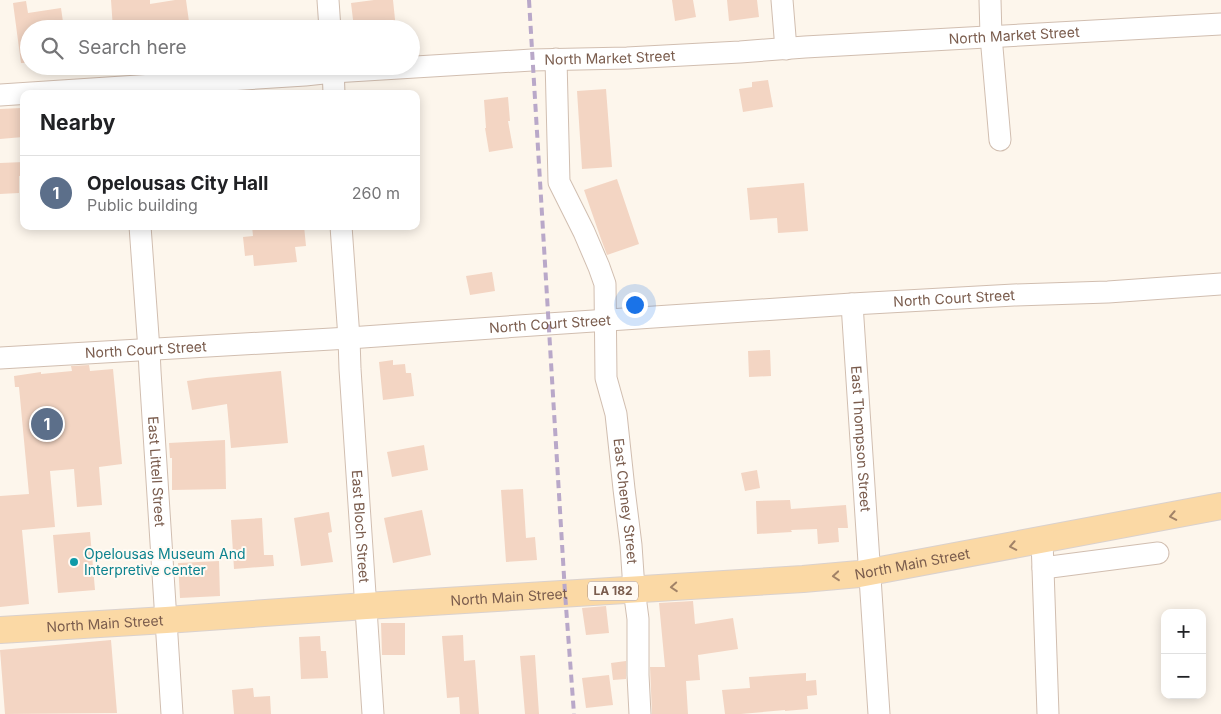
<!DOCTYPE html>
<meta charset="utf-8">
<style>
:root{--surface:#fff;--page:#f6f6f6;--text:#202124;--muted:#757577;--line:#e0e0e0;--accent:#e76f51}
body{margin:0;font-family:Inter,sans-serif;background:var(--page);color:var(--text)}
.controls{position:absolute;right:15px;bottom:15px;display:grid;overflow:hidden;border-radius:10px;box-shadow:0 2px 12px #0003}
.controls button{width:45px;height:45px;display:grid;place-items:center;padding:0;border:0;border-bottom:1px solid var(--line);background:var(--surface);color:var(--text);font:25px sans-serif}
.you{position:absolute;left:634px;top:304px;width:18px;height:18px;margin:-12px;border:4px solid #fff;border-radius:50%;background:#1a73e8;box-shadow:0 0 0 8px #1a73e833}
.badge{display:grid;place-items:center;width:32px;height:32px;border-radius:50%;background:var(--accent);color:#fff;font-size:16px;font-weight:700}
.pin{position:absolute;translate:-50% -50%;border:2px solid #fff;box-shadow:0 1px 5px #0006}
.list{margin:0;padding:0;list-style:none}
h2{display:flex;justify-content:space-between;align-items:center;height:65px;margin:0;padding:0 20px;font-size:21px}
h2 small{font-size:16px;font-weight:400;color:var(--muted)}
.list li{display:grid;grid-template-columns:32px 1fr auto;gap:15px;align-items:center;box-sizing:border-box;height:75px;padding:0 20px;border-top:1px solid var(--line)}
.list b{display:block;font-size:19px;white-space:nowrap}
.list p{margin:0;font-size:16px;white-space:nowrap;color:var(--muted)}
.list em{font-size:16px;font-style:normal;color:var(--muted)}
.icon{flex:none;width:28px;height:28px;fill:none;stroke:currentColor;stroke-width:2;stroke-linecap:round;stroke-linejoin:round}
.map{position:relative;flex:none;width:1221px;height:714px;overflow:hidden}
.search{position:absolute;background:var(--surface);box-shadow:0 2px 12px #0003;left:20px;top:20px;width:400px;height:55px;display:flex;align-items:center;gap:12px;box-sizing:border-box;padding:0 18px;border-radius:28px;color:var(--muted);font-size:19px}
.panel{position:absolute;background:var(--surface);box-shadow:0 2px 12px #0003;left:20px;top:90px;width:400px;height:140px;border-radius:10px}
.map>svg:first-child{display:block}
.building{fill:#f3d5c3}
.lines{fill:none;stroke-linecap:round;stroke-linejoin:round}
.minor-casing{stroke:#d1beb0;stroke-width:23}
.major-casing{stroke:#dad1cd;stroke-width:28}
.minor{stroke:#fff;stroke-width:21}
.major{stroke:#fbd9a5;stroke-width:26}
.rail{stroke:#b9a8c9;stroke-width:4;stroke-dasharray:8 5;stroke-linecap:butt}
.oneway{stroke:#a18267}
.culture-dot{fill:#0f9aa8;stroke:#fffaf3;stroke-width:2}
.labels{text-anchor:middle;stroke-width:4;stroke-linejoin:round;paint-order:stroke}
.shield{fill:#fffaf3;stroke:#a28b7f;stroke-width:1}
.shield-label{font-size:12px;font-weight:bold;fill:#7a5c4d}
.street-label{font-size:14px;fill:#7a5c4d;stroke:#fffaf3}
.culture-label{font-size:14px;fill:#0d838f;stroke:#fffaf3;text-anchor:start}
</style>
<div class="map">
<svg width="1221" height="714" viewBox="0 0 1221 714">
<rect width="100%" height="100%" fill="#fdf6ec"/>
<path class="building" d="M111 0H150V4L175 0H186L190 29H113Z
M374 0H393L396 29H378V25L354 28 351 3Z
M672 0H693L696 17 675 21Z
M727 0H757L759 17 729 21Z
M26 1 28 13 61 8 64 29H29V63H21L13 3Z
M768 80 773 107 743 112 739 89 752 87V82Z
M606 89 612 167 582 169 577 91Z
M508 97 510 121H508L513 148 489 152 485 128H486L484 100Z
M21 108 23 137 0 139V109Z
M24 162V176H19V193L0 194V163Z
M617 179 639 244 607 255 601 239 584 190Z
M804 183 808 231 778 233 777 218 750 220 747 188Z
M252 226H304L306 246 295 247 297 262 254 266 253 255 245 256 243 237 253 236Z
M492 272 495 291 470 295 466 276Z
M770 350 771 376 749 377 748 351Z
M393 360V365L405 364 406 373H411L414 396 383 400 379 362Z
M89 365 90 371 113 369 122 464 99 467 102 505 77 507 74 469 50 471 55 527 22 530 29 604 0 607V496L29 494 19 387H15L14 376 41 372V374L72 371 71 366Z
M281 371 288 443 231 448 227 404 192 410 187 381 206 378Z
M225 440 226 489 172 490V458H170L169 443Z
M424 445 428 470 392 477 387 452Z
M757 470 760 488 745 491 741 473Z
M523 489 526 538 535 537 537 560 506 562 501 490Z
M790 500 791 509 846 505 848 528H838L839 542 818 544 817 529 791 530 792 532 757 534 756 501Z
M422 510 431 555 393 563 384 518Z
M329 512 332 532 328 533 333 562 301 566 294 518Z
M262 518 264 555H273L274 566 234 569 231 520Z
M90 532 95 590 58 593 53 535Z
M219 561 220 596 180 598 178 563Z
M693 601 695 624 733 618 738 649 698 655 700 680 686 681 688 714H652L650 667H665L659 603Z
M606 606 609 633 586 635 582 608Z
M381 623H405V655H382Z
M463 635 464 661 475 660 479 714H460L459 697 447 698 442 636Z
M320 636 321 651H326L328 678 301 679 299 637Z
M111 640 117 713 5 714 0 650Z
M535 655 539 714H525L520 656Z
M626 661V679L613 680 611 663Z
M806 673V681L816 680 817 695 807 696 808 709 785 711V710L741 714H725L722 690 750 688 749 677Z
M609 675 613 705 586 708 582 678Z
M253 688 254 697 270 696 271 714H234L232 690Z"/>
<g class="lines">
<defs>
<g id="minor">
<path d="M328 0 330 29"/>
<path d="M782 0 786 49"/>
<path d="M990 0 991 36 1000 140"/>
<path id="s1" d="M556 59 559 182 584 232 599 267 605 284 606 378 616 414 624 489 631 545 634 589 638 619V675L640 714"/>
<path d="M333 66 334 94"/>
<path id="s2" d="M0 95 305 75 333 72 532 60 627 58 740 52 805 47 1221 24"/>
<path id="s3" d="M140 226 149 350 150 371 172 714"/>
<path id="s4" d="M341 226 349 338 350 369 373 714"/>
<path id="s5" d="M852 304 879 714"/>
<path id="s6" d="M0 358 349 338 548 324 852 304 1014 295 1108 292 1221 284"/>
<path d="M1042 540 1048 714"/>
<path d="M1043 568 1158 553"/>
</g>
<g id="major">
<path id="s7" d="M0 630 166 620 366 606 803 579 859 574 1221 506"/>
</g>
</defs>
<use href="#minor" class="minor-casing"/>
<use href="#major" class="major-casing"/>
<use href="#minor" class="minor"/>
<use href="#major" class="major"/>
<path class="rail" d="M529 0 565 593 574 714"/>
</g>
<defs><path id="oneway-chevron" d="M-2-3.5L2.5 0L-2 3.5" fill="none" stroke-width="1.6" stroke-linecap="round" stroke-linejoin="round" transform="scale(1.25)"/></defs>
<g class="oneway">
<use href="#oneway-chevron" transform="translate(1173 516) rotate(169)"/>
<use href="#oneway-chevron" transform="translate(1013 546) rotate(169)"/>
<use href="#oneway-chevron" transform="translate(836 576) rotate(175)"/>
<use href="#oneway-chevron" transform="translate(674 587) rotate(176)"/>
</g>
<circle class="culture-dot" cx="74" cy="562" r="5"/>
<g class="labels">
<rect class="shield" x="588" y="581.5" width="50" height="19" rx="4"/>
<g class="shield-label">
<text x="613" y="595">LA 182</text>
</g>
<g class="street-label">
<text dy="5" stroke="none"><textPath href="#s2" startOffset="1016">North Market Street</textPath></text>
<text dy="5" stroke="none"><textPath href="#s2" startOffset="611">North Market Street</textPath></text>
<text dy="5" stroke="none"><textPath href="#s6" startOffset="956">North Court Street</textPath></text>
<text dy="5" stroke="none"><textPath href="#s6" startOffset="551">North Court Street</textPath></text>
<text dy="5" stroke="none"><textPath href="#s6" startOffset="146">North Court Street</textPath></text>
<text dy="5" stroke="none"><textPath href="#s5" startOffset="135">East Thompson Street</textPath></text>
<text dy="5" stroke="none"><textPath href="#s3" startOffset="246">East Littell Street</textPath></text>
<text dy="5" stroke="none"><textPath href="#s1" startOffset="454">East Cheney Street</textPath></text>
<text dy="5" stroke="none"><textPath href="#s4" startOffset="301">East Bloch Street</textPath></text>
<text dy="5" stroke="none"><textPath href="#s7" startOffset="915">North Main Street</textPath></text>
<text dy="5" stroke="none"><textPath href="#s7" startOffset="510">North Main Street</textPath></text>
<text dy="5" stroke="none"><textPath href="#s7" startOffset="105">North Main Street</textPath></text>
</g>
<g class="culture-label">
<text x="84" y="559">Opelousas Museum And<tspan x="84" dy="16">Interpretive center</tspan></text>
</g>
</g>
</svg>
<div class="controls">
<button>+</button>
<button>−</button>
</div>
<div class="you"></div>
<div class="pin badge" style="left:47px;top:424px;background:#5c6f8a">1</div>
<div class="search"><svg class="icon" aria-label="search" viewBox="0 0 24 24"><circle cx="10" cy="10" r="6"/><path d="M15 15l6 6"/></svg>Search here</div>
<section class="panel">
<h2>Nearby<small></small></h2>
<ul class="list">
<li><span class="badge" style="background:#5c6f8a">1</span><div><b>Opelousas City Hall</b><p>Public building</p></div><em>260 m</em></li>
</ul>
</section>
</div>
